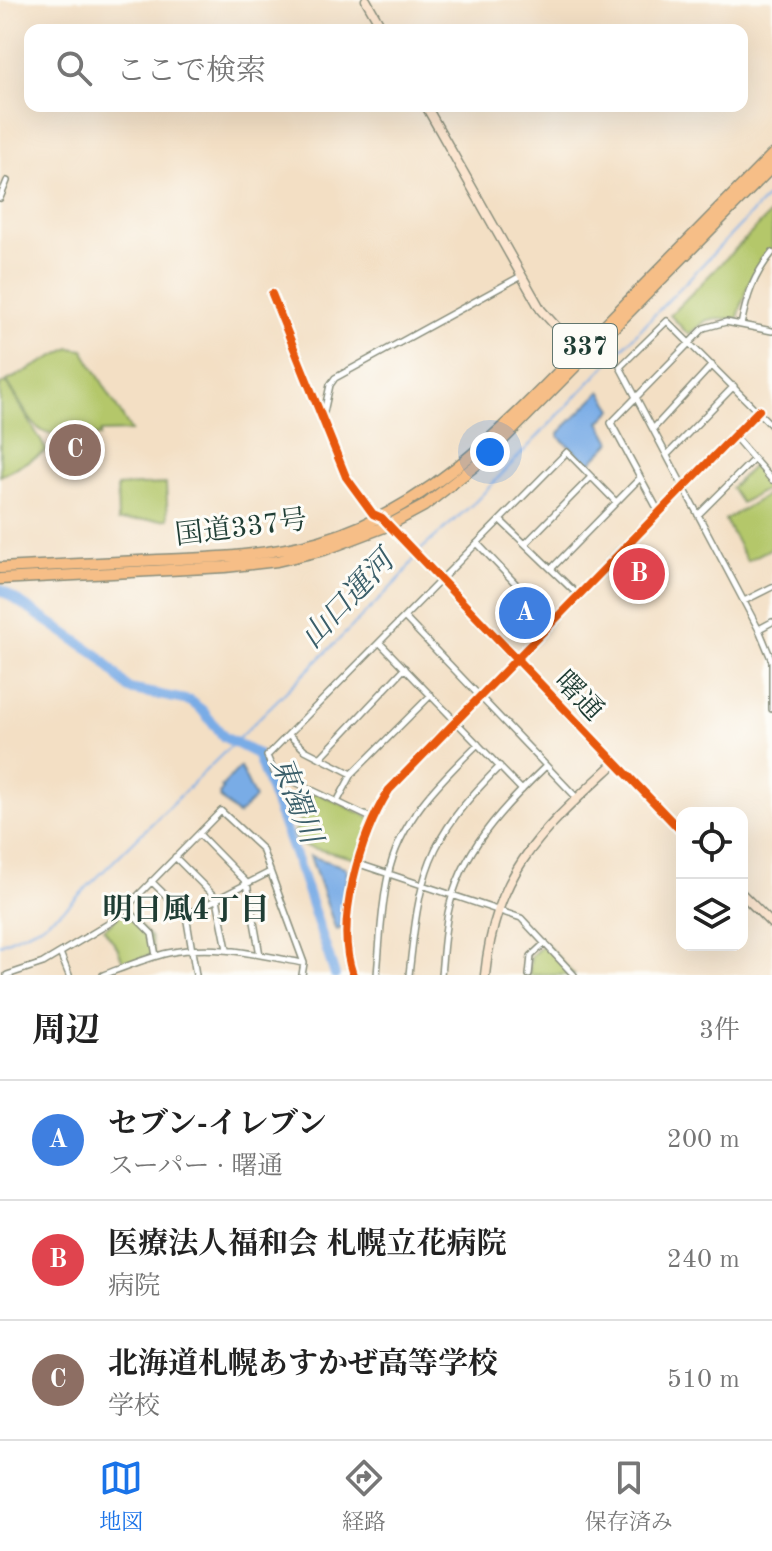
<!DOCTYPE html>
<html lang="ja">
<meta charset="utf-8">
<style>
:root{--surface:#fff;--page:#f2f2f2;--text:#222;--muted:#767676;--line:#e0e0e0;--accent:#1a73e8}
body{margin:0;font-family:"Old Standard TT","Noto Serif JP",serif;background:var(--page);color:var(--text)}
.controls{position:absolute;right:24px;bottom:24px;display:grid;overflow:hidden;border-radius:16px;box-shadow:0 8px 32px #0002}
.controls button{width:72px;height:72px;display:grid;place-items:center;padding:0;border:0;border-bottom:2px solid var(--line);background:var(--surface);color:var(--text);font:40px sans-serif}
.you{position:absolute;left:490px;top:452px;width:28px;height:28px;margin:-20px;border:6px solid #fff;border-radius:50%;background:#1a73e8;box-shadow:0 0 0 12px #1a73e833}
.badge{display:grid;place-items:center;width:52px;height:52px;border-radius:50%;background:var(--accent);color:#fff;font-size:26px;font-weight:700}
.pin{position:absolute;translate:-50% -50%;border:4px solid #fff;box-shadow:0 2px 8px #0006}
.list{margin:0;padding:0;list-style:none}
h2{display:flex;justify-content:space-between;align-items:center;height:104px;margin:0;padding:0 32px;font-size:34px}
h2 small{font-size:26px;font-weight:400;color:var(--muted)}
.list li{display:grid;grid-template-columns:52px 1fr auto;gap:24px;align-items:center;box-sizing:border-box;height:120px;padding:0 32px;border-top:2px solid var(--line)}
.list b{display:block;font-size:30px;white-space:nowrap}
.list p{margin:0;font-size:26px;white-space:nowrap;color:var(--muted)}
.list em{font-size:26px;font-style:normal;color:var(--muted)}
.icon{flex:none;width:44px;height:44px;fill:none;stroke:currentColor;stroke-width:2;stroke-linecap:round;stroke-linejoin:round}
.map{position:relative;flex:none;width:772px;height:975px;overflow:hidden}
.search{position:absolute;background:var(--surface);box-shadow:0 8px 32px #0002;left:24px;right:24px;top:24px;height:88px;display:flex;align-items:center;gap:20px;box-sizing:border-box;padding:0 28px;border-radius:16px;color:var(--muted);font-size:30px}
.sheet{height:464px;background:var(--surface)}
nav{display:flex;justify-content:space-around;align-items:center;box-sizing:border-box;height:112px;border-top:2px solid var(--line);background:var(--surface);font-size:22px;color:var(--muted)}
nav a{display:grid;justify-items:center;gap:4px}
nav .on{color:var(--accent)}
.map>svg:first-child{display:block}
.green{fill:#b4c76a;stroke:#6a824f;stroke-width:2}
.water{fill:#79ace6;stroke:#4c748d;stroke-width:2}
.lines{fill:none;stroke-linecap:round;stroke-linejoin:round}
.stream{stroke:#79ace6;stroke-width:2}
.river{stroke:#79ace6;stroke-width:10}
.street-casing{stroke:#898e7c;stroke-width:8}
.secondary-casing{stroke:#898e7c;stroke-width:11}
.highway-casing{stroke:#898e7c;stroke-width:13}
.street{stroke:#fff;stroke-width:5}
.secondary{stroke:#fbe5cf;stroke-width:8}
.highway{stroke:#f6be87;stroke-width:10}
.cycleway-casing{stroke:#fdfcf7;stroke-width:13}
.cycleway{stroke:#e8590c;stroke-width:8}
.labels{text-anchor:middle;stroke-width:6;stroke-linejoin:round;paint-order:stroke}
.shield{fill:#fdfcf7;stroke:#62766e;stroke-width:2}
.shield-label{font-size:26px;font-weight:bold;fill:#1f3d34}
.street-label{font-size:28px;fill:#1f3d34;stroke:#fdfcf7}
.water-label{font-size:30px;font-style:italic;fill:#3a5e69;stroke:#fdfcf7}
.neighbourhood-label{font-size:30px;font-weight:bold;fill:#1f3d34;stroke:#fdfcf7}
</style>
<div class="map">
<svg width="772" height="975" viewBox="0 0 772 975">
<rect width="100%" height="100%" fill="#fdfcf7"/>
<filter id="ink" filterUnits="userSpaceOnUse"><feTurbulence type="fractalNoise" baseFrequency=".0125" numOctaves="2"/><feDisplacementMap in="SourceGraphic" scale="16" xChannelSelector="R" yChannelSelector="G"/><feConvolveMatrix kernelMatrix="1 2 1 2 8 2 1 2 1" color-interpolation-filters="sRGB"/></filter>
<filter id="wash" filterUnits="userSpaceOnUse"><feTurbulence type="fractalNoise" baseFrequency=".006" numOctaves="4" result="noise"/><feDisplacementMap in="SourceGraphic" scale="32" xChannelSelector="R" yChannelSelector="G"/><feGaussianBlur stdDeviation="1.8" result="paint"/><feColorMatrix in="noise" values="0 0 0 0 0 0 0 0 0 0 0 0 0 0 0 0 0 1.4 0 .05"/><feComposite in="paint" operator="in"/></filter>
<g filter="url(#wash)">
<rect width="100%" height="100%" fill="#f3dfc4"/>
<path class="green" d="M772 212V250C750 273 746 288 738 318L707 320 689 334 686 332 670 315Z
M70 348 83 350 131 431 100 432V436C33 438 41 437 7 381Z
M6 382 47 451 0 476V385Z
M753 466H756L772 486 741 503 731 488Z
M166 484 168 519 118 521 117 486Z
M772 492V548L747 561 725 520Z
M314 791 373 819 357 859 300 845 294 834Z
M126 910 151 938 154 954 124 964 117 947 104 929Z
M545 943 574 975H529L531 956Z"/>
<path class="water" d="M601 391 613 409 600 422 611 442 589 464 559 437V433Z
M240 767 255 798 238 815 220 798V793L223 789 221 787Z
M310 856 345 867 347 871 340 929 336 930Z"/>
<g class="lines">
<path class="stream" d="M417 553 475 502 772 192
M0 944 40 926 68 906 375 604 402 576 414 559"/>
<path class="river" d="M0 589 99 656 129 689 190 701 202 710 224 737 257 754 302 875 335 975"/>
</g>
</g>
<g filter="url(#ink)">
<g class="lines">
<defs>
<path id="street" d="M0 198 7 181
M272 294 346 477 373 514 377 516
M741 325C747 296 753 276 772 253
M323 417 330 385 335 378 521 276
M772 426 667 321 620 367 760 632 772 661
M653 429 712 365
M734 436 772 480
M667 455 734 386
M659 512 611 423 704 328 726 322 772 331
M698 515 754 459
M500 520 578 595
M477 543 552 622
M525 544 591 477
M551 569 640 478
M744 601 772 587
M405 618 577 798
M759 629 772 622
M380 643 522 790
M772 662V709
M289 735 305 750 352 774
M320 758 405 668
M337 802 352 774 431 695
M373 819 274 772 267 756 567 452 616 502
M199 834 247 883 260 955
M175 857 217 899 227 949
M356 863 521 918 574 975
M151 881 186 915 196 975
M126 908 152 934 156 956
M186 915 270 872
M60 953 69 975
M7 975 43 963 113 921 221 811 262 849 304 963 302 975
M103 975C125 967 146 958 168 953 213 943 259 955 303 963
M353 975C334 923 360 836 389 790L759 410
M377 975C380 942 381 908 388 876 399 821 440 781 478 744
M409 975C420 873 425 841 500 766
M441 975C443 954 444 934 448 913 460 852 502 808 546 766
M529 975 531 956 545 943"/>
<path id="secondary" d="M366 0 383 30
M426 106 541 310 581 354
M382 518 682 832
M742 894 772 924
M485 975C496 869 541 832 615 763"/>
<path id="highway" d="M0 568C53 565 105 563 158 560 212 558 267 556 320 541 431 509 510 421 589 341 650 279 711 217 772 155
M0 579 225 567 277 561 324 550 387 526 424 506 485 458 772 167"/>
</defs>
<use href="#street" class="street-casing"/>
<use href="#secondary" class="secondary-casing"/>
<use href="#highway" class="highway-casing"/>
<use href="#street" class="street"/>
<use href="#secondary" class="secondary"/>
<use href="#highway" class="highway"/>
<defs>
<path id="cycleway" d="M272 294 346 477 373 514 382 518 682 832
M353 975C334 923 360 836 389 790L759 410"/>
</defs>
<use href="#cycleway" class="cycleway-casing"/>
<use href="#cycleway" class="cycleway"/>
</g>
</g>
<g class="labels">
<rect class="shield" x="553" y="324" width="64" height="44" rx="6"/>
<g class="shield-label">
<text x="585" y="355">337</text>
</g>
<g class="street-label">
<text transform="translate(241 526) rotate(-7)" y="10">国道337号</text>
<text transform="translate(580 695) rotate(46)" y="10">曙通</text>
</g>
<g class="water-label">
<text transform="translate(347 599) rotate(-47)" y="10">山口運河</text>
<text transform="translate(297 800) rotate(69)" y="10">東濁川</text>
</g>
<g class="neighbourhood-label">
<text x="186" y="919">明日風4丁目</text>
</g>
</g>
</svg>
<div class="controls">
<button><svg class="icon" aria-label="locate" viewBox="0 0 24 24"><circle cx="12" cy="12" r="6"/><path d="M12 2v4M12 18v4M2 12h4M18 12h4"/></svg></button>
<button><svg class="icon" aria-label="layers" viewBox="0 0 24 24"><path d="M12 4l9 5-9 5-9-5zM3 14l9 5 9-5"/></svg></button>
</div>
<div class="you"></div>
<div class="pin badge" style="left:525px;top:613px;background:#3f7fe0">A</div>
<div class="pin badge" style="left:639px;top:574px;background:#e0444e">B</div>
<div class="pin badge" style="left:75px;top:450px;background:#8d6e63">C</div>
<div class="search"><svg class="icon" aria-label="search" viewBox="0 0 24 24"><circle cx="10" cy="10" r="6"/><path d="M15 15l6 6"/></svg>ここで検索</div>
</div>
<section class="sheet">
<h2>周辺<small>3件</small></h2>
<ul class="list">
<li><span class="badge" style="background:#3f7fe0">A</span><div><b>セブン-イレブン</b><p>スーパー · 曙通</p></div><em>200 m</em></li>
<li><span class="badge" style="background:#e0444e">B</span><div><b>医療法人福和会 札幌立花病院</b><p>病院</p></div><em>240 m</em></li>
<li><span class="badge" style="background:#8d6e63">C</span><div><b>北海道札幌あすかぜ高等学校</b><p>学校</p></div><em>510 m</em></li>
</ul>
</section>
<nav>
<a class="on"><svg class="icon" aria-label="map" viewBox="0 0 24 24"><path d="M3 6l6-2 6 2 6-2v14l-6 2-6-2-6 2zM9 4v14M15 6v14"/></svg>地図</a>
<a><svg class="icon" aria-label="directions" viewBox="0 0 24 24"><path d="M12 3l9 9-9 9-9-9zM9 14v-3h6M13 9l2 2-2 2"/></svg>経路</a>
<a><svg class="icon" aria-label="saved" viewBox="0 0 24 24"><path d="M7 4h10v16l-5-4-5 4z"/></svg>保存済み</a>
</nav>
